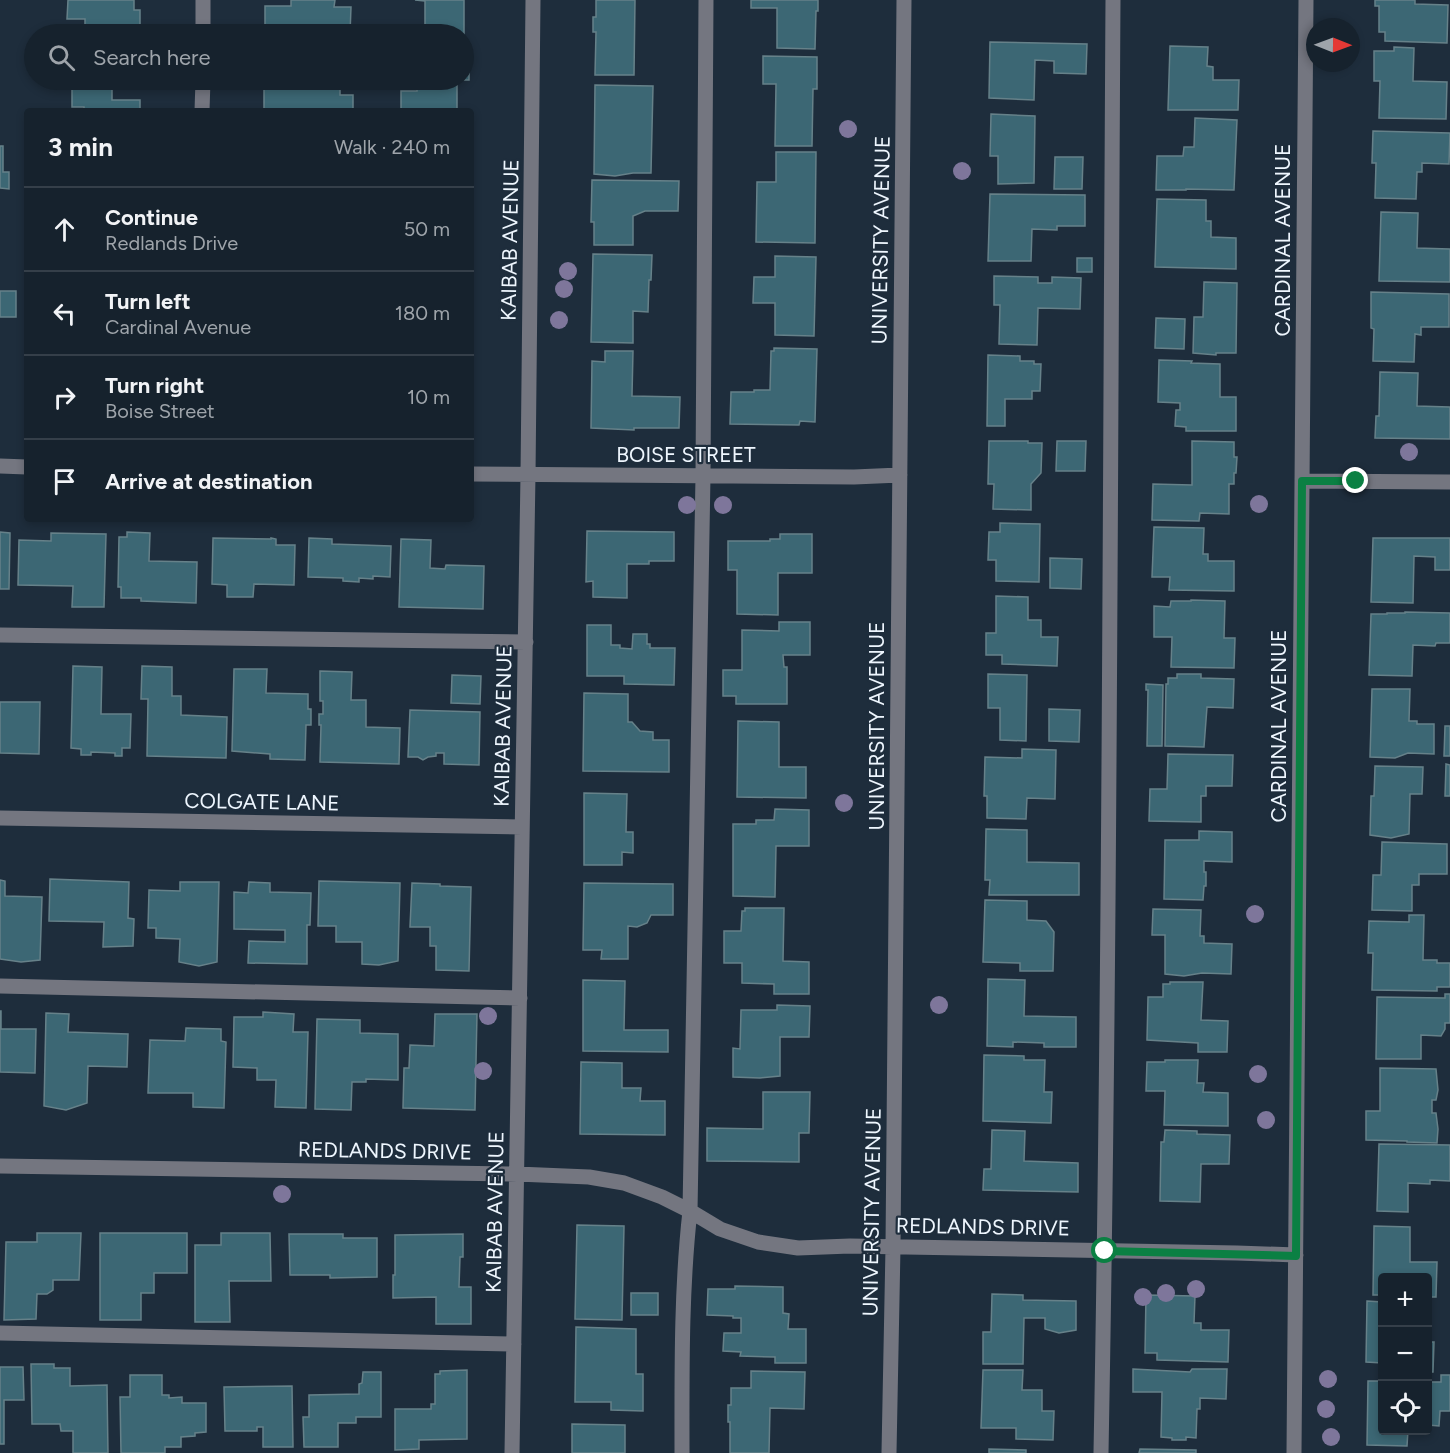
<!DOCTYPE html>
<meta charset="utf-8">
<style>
:root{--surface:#16222d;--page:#232f39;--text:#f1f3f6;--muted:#9ea4aa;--line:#353f49}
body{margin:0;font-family:Figtree,sans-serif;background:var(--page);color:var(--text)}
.controls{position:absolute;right:18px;bottom:18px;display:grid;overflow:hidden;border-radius:6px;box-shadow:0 3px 9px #0003}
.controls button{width:54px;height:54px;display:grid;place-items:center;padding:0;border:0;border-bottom:2px solid var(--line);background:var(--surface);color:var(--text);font:30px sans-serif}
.compass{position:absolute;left:1306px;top:18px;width:54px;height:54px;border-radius:50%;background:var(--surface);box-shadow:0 3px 9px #0003;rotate:91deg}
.stop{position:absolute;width:18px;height:18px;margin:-14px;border:4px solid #0b8043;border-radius:50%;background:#fff}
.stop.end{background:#0b8043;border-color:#fff;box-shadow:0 2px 6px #0008}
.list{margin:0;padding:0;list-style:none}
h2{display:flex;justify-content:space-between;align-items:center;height:78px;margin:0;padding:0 24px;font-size:26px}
h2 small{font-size:20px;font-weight:400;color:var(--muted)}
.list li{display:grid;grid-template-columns:39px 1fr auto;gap:18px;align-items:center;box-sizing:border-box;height:84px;padding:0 24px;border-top:2px solid var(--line)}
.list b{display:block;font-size:22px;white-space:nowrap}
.list p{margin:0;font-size:20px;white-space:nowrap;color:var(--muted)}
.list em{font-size:20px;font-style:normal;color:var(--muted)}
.icon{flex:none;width:33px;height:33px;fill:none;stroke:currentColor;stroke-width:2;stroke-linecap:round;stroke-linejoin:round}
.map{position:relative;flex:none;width:1450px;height:1453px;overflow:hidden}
.search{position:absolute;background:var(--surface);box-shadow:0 3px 9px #0003;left:24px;top:24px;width:450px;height:66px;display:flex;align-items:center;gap:15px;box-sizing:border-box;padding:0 21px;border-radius:33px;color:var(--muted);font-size:22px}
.panel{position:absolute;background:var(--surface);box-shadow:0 3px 9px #0003;left:24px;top:108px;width:450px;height:414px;border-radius:6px}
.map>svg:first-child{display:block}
.building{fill:#3c6774;stroke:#668189;stroke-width:1.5}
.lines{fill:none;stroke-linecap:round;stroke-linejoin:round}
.minor{stroke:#747680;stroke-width:15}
.tree{fill:#7e769b}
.route{stroke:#0b8043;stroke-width:8}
.labels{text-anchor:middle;stroke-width:4.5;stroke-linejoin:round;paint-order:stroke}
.street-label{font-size:21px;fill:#eef6fe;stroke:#1e2d3c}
</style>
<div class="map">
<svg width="1450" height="1453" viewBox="0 0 1450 1453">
<rect width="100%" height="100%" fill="#1e2d3c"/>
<path class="building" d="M68 0H134V10H140V34H85V19H67Z
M291 0H335L334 7H351L350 34 298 33V34H265V6H291Z
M415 0H464V43V34H425V1Z
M596 0H635L634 75H595L596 32H593V17H596Z
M751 0H818V11H816L815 49 777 48V8H751Z
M1375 0H1415V4L1448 5 1447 43 1385 41V32H1379V6H1375Z
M990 42 1087 44 1086 74 1054 73V61L1035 60 1034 100 989 98Z
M1170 46 1208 47 1207 66 1213 67V80H1239L1238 110H1168Z
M1394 47 1414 48 1413 81 1447 82 1446 119 1379 118 1380 81H1374V51H1394Z
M464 50 469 51V80H457V111H401V91H417V80H464Z
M763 56 817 57V89H813L812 146H775L776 84H763Z
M72 80H112V100H140V111H84V107H72Z
M264 80H340V95H353V111H264Z
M595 85 653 86 651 173H633L615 176 594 174Z
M991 114 1035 116 1034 183 998 184V156H990Z
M1195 118 1237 120 1234 190 1186 189V190H1156L1157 156H1183L1184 147H1194Z
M1373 131 1450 133 1449 164 1422 163V172H1417L1416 199 1375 198 1376 163H1372Z
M0 146H3V172H9V189L0 188Z
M776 152H816L815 243 756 242 757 182H776Z
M1055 157H1083L1082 189H1054Z
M592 180 679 181 678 211H645L633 216V245H594V222H591Z
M990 194 1085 195V226H1057V230L1032 229 1031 261H988Z
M1157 199 1206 200V221H1211V237L1236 238V269L1155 267Z
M1381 212 1418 213 1417 248 1450 249V282L1379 281Z
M593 254 652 255 651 280H649L648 312 633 311V343L591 342Z
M775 256 816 257 814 336 775 335V303H753L754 277H775Z
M1077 258H1092V272H1077Z
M994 276 1038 277V283H1052V277L1081 278 1080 309 1038 308 1037 345 999 344 1000 305H994Z
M1204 282 1237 283 1236 353H1216V355L1193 353 1194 317H1203Z
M0 291H16V317H0Z
M1371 292 1449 294V327H1421V335L1415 334 1414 362 1373 361 1374 329 1371 328Z
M1156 318 1185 319 1184 349 1155 348Z
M774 348 817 349 815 422 800 421 799 425 730 424 731 392H754V390H770L771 351H774Z
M605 351H633L632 396 680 397 679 428H634V430L591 428 592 361 605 362Z
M988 355 1020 356V361H1034V364H1041L1040 391H1032V399H1005V426H987Z
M1159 360 1192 361 1191 363 1220 364V397H1236V431H1186V427L1175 426 1176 410H1180V403L1158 402Z
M1380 372 1418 373 1417 406 1450 407V439L1375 438 1376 416H1379Z
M989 441H1028V443H1042L1041 473 1031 484V510L993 509 994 484H988Z
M1057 441H1086L1085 471H1056Z
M1192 441 1234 442V457H1237L1236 473H1234V484H1229V514L1200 513 1199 521 1152 520 1153 484 1192 485Z
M1000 523 1040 524 1039 582 996 581V560H988L989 532H1000Z
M1154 527 1204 528 1203 554H1208V561H1234V591L1169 590 1170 577H1152Z
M587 531 674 532V561H649V564H627V598L593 597V581L586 582Z
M0 532 10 533 9 589H0Z
M127 532 150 533 149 561 197 562 196 603 141 601V598H121V587H118L119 537H127Z
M51 533 106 534 104 607H72L73 586 18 585 19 540 51 541Z
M780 534H812V573H778V615L737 614V570H728V541H770V539H780Z
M213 538 271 539V538L276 539V545H295L294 585 254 584 253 597H227V585L212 584Z
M309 538 332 539V544L391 546 390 577 373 576V579L359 578V582L343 581V578L308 577Z
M1373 538H1450V570H1435V557L1414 556 1413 603 1371 602Z
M401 539 431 540 430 568 445 569 446 565 484 566 483 609 399 607Z
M1050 558 1082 559 1081 589 1050 588Z
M996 596 1028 597V620H1041V637H1058L1057 666 1002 664V655H986V633H996Z
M1191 600 1225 601 1224 638H1235L1234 668 1171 667 1172 637H1154V606L1170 607 1171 601H1191Z
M1405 612 1450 613V643H1436L1435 646 1413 645 1412 676 1369 675 1371 614H1387V613H1405Z
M779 622H810V655H783L784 667H787V704H736V696H723V670H742V630L779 631Z
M587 625H611V645H620V648L632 649 633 634H647V644H650V648H675L674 685 624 684V676H587Z
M73 666 102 667 101 714H131L130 748H122V756H115V753L91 752V755H81V749L71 748Z
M142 666 172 667V696H181V715L227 717 226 758 147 756 148 699H141Z
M234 669H267L266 693 308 694V709H311V725H306L305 760 270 759V754L232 751Z
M320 671 352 672 351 700H366V727L400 728 399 764 320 762 321 725H319V714H323V701H320Z
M988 674 1027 675 1026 741 1000 740V708H988Z
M1177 674H1201V678L1234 679 1233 708 1207 707 1204 747 1165 746 1166 684H1168V678H1177Z
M452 675 481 676 480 704 451 703Z
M1146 684 1163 685 1162 746H1147L1148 690H1146Z
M1372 689H1410L1409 721H1417V724H1434V754L1408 753 1395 758 1370 757Z
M584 693 628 694V722H632L640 731 653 732V740H669V772L583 771Z
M0 702H40L39 754 0 753Z
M1049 709 1080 710 1079 742 1049 741Z
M410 710 480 712 479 765 444 764V753H436V756L428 757 423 760 418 757H408Z
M738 721 779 722V767H806V798L737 797Z
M1445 726H1450V756H1444Z
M1022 749 1056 750 1055 799 1027 798 1026 819 987 818V796H984L985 757 1022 758Z
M1168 754 1233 755 1232 786H1206V796H1201V822L1149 821 1150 789H1167Z
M1446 764 1450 765V796H1445Z
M1375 766 1423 767 1422 794H1410L1409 834 1391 838 1370 835 1371 796H1374Z
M584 793 627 794 626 832H633V853L622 852V865H584Z
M775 809 809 810V846H776L775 897 733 896V824H756V820H774Z
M986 829 1027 830V862L1079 863V895H989L990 880H985Z
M1199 831 1232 832V862L1204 861V872H1206V886H1204L1203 900 1164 899 1165 840H1199Z
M1382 842 1447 844V874H1419V885H1412V911L1372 910 1373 875H1381Z
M50 879 129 882 128 918 134 919 133 946 103 947 104 922 49 921Z
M0 880 5 881V896L42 897 40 960 21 962 0 959Z
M319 881 400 883 398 961 379 965 362 964V942H336V926H318Z
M180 882H219L217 962 199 966 179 962 180 939 156 938V928H148L149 890 180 891Z
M249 882 270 883V892L311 893 310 925H307V964L248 963 249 941 285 942V930L234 929V892L248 893Z
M412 883 440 884V886L471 887 469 971 436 970V946H430V927H410Z
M584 883 673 884V915H651L647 923 637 927 628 926V959H601L602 950H583Z
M985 900 1027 901V920L1046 921 1054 932 1053 971H1020V963L983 962Z
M745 908H784L783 961 809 962V994H774V984L742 983V963H724V931H741L742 911H745Z
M1153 909 1201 910 1200 936H1204V943L1232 944 1231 974 1202 973 1184 976 1165 974V935H1152Z
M1409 915H1424L1423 960H1437V963H1450V987H1437V991L1372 990 1373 953H1368L1369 921 1409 922Z
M988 979 1025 980 1024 1016 1076 1017V1047H1044V1043L1013 1042V1047L987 1046Z
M583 980 625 981 624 1030H668V1052L583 1051Z
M1170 982H1203L1201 1020 1228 1021 1227 1052H1198V1043L1147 1040 1148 997H1163V984H1170Z
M1445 994H1450V1023H1445V1029L1441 1036 1421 1035V1059H1376L1377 997 1445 998Z
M777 1005 810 1006 809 1037H780V1076L760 1078 733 1077V1048L740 1049 741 1010H777Z
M0 1011H1V1029H36L35 1073 0 1072Z
M263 1012 294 1014 293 1032H308L306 1108 275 1107 276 1080H257V1068L233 1067 234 1017H263Z
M46 1013 69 1014 68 1032 128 1034 127 1067 88 1066 87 1103 66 1110 44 1106Z
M435 1014H477L475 1110 403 1108 404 1068H409L410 1045 434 1046Z
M317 1019 360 1020V1033L398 1034V1080L366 1079V1082H352L351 1110 315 1109Z
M186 1028 221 1029V1041L226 1042 224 1108 193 1107V1093H148L150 1040 185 1041Z
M984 1055 1024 1056V1060H1045L1044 1092H1052L1051 1123 983 1121Z
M1165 1060H1198L1197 1083H1204L1203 1092 1228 1093V1126L1164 1125 1165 1091H1146L1147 1062H1165Z
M581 1062 622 1063V1088H641L640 1101H665V1135L580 1134Z
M1380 1068 1436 1069 1438 1090 1436 1100H1432V1113H1436L1438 1129 1437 1143 1407 1142V1141L1366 1140V1111H1380Z
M763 1092H810L809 1133H799V1162L707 1161V1128L763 1129Z
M992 1130 1025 1131 1024 1161 1078 1163V1192L983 1190 984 1169H991Z
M1165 1130 1197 1131V1134L1230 1135 1229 1164H1201L1200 1202 1160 1201 1161 1142H1164Z
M1379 1144 1450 1145V1181L1430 1180V1184L1408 1183V1212L1377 1211Z
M577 1225 624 1226 622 1320 575 1319Z
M1374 1226 1410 1227V1262H1437L1436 1297H1428V1278H1382V1295H1373Z
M37 1233H81L79 1280H53V1290L47 1294H37L36 1319 4 1320 6 1242H37Z
M100 1233H187V1273H154V1293H141V1320H100Z
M221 1233H270L271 1281H229L230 1322H195V1245H221Z
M289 1234H343V1238H377V1277L330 1278V1275H290Z
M463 1234V1257H460L459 1287H471V1324H436V1297L393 1298V1275H395V1235Z
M735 1286 783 1287V1313L789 1314 788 1329H806V1363H775V1357L740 1356 741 1352 723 1351 724 1333H741V1318H733V1316L707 1315 708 1289H735Z
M631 1293H658V1315H631Z
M992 1294 1023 1295V1300L1076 1301V1330L1059 1333 1045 1329V1318H1024L1023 1364H983V1332H991Z
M1146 1295 1195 1296 1194 1323H1201V1330H1229L1228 1362 1157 1360V1353H1145Z
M1367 1301 1382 1302V1363L1366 1362Z
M576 1327 636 1329V1374H643V1411L611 1410V1402H575Z
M1428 1342H1434L1433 1372H1428Z
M31 1364H54V1368H70V1386L107 1385 108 1453H73V1431H61L60 1424H32Z
M0 1367H23L24 1400H4V1444H0Z
M1133 1369 1190 1372 1192 1369H1227L1226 1399 1200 1398V1409H1197L1196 1438 1186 1437V1440H1172V1438L1161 1437 1162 1392H1133Z
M467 1370V1439L419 1440V1449L395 1450V1409H431V1404H435V1374H440V1371Z
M983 1370H1023L1022 1390H1042V1411H1054L1053 1440 1016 1439V1428H981Z
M751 1371 805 1372 804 1409 770 1408 769 1453H730V1422H728V1405H731V1388H751Z
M363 1372H381V1417H356V1423H338V1447H304L303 1417H309V1395L359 1394V1384L362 1383Z
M130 1375H162V1395H169V1398L182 1397V1403H206V1432L195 1433V1436L181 1437V1447H165V1453H121L120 1397H130Z
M1441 1375H1450V1411H1440L1439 1426 1428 1425V1382H1441Z
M1368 1381H1382V1430H1408L1407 1446 1367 1445Z
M292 1386 293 1447H263V1427H257V1431H225L224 1387Z
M572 1424 625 1425V1453H572Z
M989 1449 1026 1450V1453H989Z
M1140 1449 1196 1450V1453H1139Z"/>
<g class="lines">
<path class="minor" d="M203 34V0
M202 111 203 80
M0 466 27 467
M471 474 854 477 900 475
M1302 481 1450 482
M0 635 526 642
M0 818 522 827
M0 986 520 998
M0 1166 517 1174 589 1177 624 1183 662 1197 690 1211 720 1229 758 1242 798 1248 850 1246 1237 1253 1296 1255
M0 1333 514 1344
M512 1453 528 475 533 0
M682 1453C682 1372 681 1291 690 1211L703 476 706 0
M889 1453 893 1247 904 0
M1101 1453C1110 969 1110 484 1113 0
M1294 1453 1306 0"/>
</g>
<g class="tree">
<circle cx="848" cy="129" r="9"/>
<circle cx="962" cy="171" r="9"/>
<circle cx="568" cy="271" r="9"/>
<circle cx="564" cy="289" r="9"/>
<circle cx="559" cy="320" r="9"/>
<circle cx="1409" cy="452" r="9"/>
<circle cx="1259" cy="504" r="9"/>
<circle cx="687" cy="505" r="9"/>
<circle cx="723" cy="505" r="9"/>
<circle cx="844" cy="803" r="9"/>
<circle cx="1255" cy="914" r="9"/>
<circle cx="939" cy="1005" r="9"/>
<circle cx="488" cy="1016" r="9"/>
<circle cx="483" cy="1071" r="9"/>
<circle cx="1258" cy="1074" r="9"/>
<circle cx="1266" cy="1120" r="9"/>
<circle cx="282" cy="1194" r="9"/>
<circle cx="1196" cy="1289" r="9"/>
<circle cx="1166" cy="1293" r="9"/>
<circle cx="1143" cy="1297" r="9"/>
<circle cx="1328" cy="1379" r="9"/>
<circle cx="1326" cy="1409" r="9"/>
<circle cx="1331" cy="1437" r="9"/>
</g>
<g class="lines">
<path class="route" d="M1105 1251 1296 1256 1302 481H1356"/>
</g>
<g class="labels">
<g class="street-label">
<text transform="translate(510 240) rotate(-89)" y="7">KAIBAB AVENUE</text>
<text transform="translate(881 240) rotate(-89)" y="7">UNIVERSITY AVENUE</text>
<text transform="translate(1283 240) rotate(-90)" y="7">CARDINAL AVENUE</text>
<text x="686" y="462">BOISE STREET</text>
<text transform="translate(503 726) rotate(-89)" y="7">KAIBAB AVENUE</text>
<text transform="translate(877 726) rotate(-90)" y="7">UNIVERSITY AVENUE</text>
<text transform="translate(1279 726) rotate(-90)" y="7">CARDINAL AVENUE</text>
<text transform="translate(262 802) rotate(1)" y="7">COLGATE LANE</text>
<text transform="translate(385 1151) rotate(1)" y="7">REDLANDS DRIVE</text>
<text transform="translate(495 1212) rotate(-89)" y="7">KAIBAB AVENUE</text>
<text transform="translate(872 1212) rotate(-89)" y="7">UNIVERSITY AVENUE</text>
<text transform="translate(983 1227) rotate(1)" y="7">REDLANDS DRIVE</text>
</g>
</g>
</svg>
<div class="controls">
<button>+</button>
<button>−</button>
<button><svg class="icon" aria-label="locate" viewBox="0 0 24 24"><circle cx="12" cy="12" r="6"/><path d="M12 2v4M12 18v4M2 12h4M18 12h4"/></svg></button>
</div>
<svg class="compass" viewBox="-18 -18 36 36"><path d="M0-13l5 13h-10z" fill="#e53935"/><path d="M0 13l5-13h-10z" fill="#9ea4aa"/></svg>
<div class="stop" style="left:1105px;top:1251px"></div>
<div class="stop end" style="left:1356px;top:481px"></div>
<div class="search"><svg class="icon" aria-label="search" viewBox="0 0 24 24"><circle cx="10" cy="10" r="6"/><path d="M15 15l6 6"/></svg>Search here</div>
<section class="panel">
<h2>3 min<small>Walk · 240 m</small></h2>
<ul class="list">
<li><svg class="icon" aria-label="ahead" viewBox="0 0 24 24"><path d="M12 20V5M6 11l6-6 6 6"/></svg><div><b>Continue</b><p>Redlands Drive</p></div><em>50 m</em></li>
<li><svg class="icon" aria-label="left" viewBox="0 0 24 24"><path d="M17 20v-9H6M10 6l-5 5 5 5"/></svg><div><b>Turn left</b><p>Cardinal Avenue</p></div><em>180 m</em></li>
<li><svg class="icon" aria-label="right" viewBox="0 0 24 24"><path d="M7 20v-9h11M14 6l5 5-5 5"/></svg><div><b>Turn right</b><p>Boise Street</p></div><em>10 m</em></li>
<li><svg class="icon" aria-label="arrive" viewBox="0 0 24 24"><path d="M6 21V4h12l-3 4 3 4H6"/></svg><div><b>Arrive at destination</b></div></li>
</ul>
</section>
</div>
